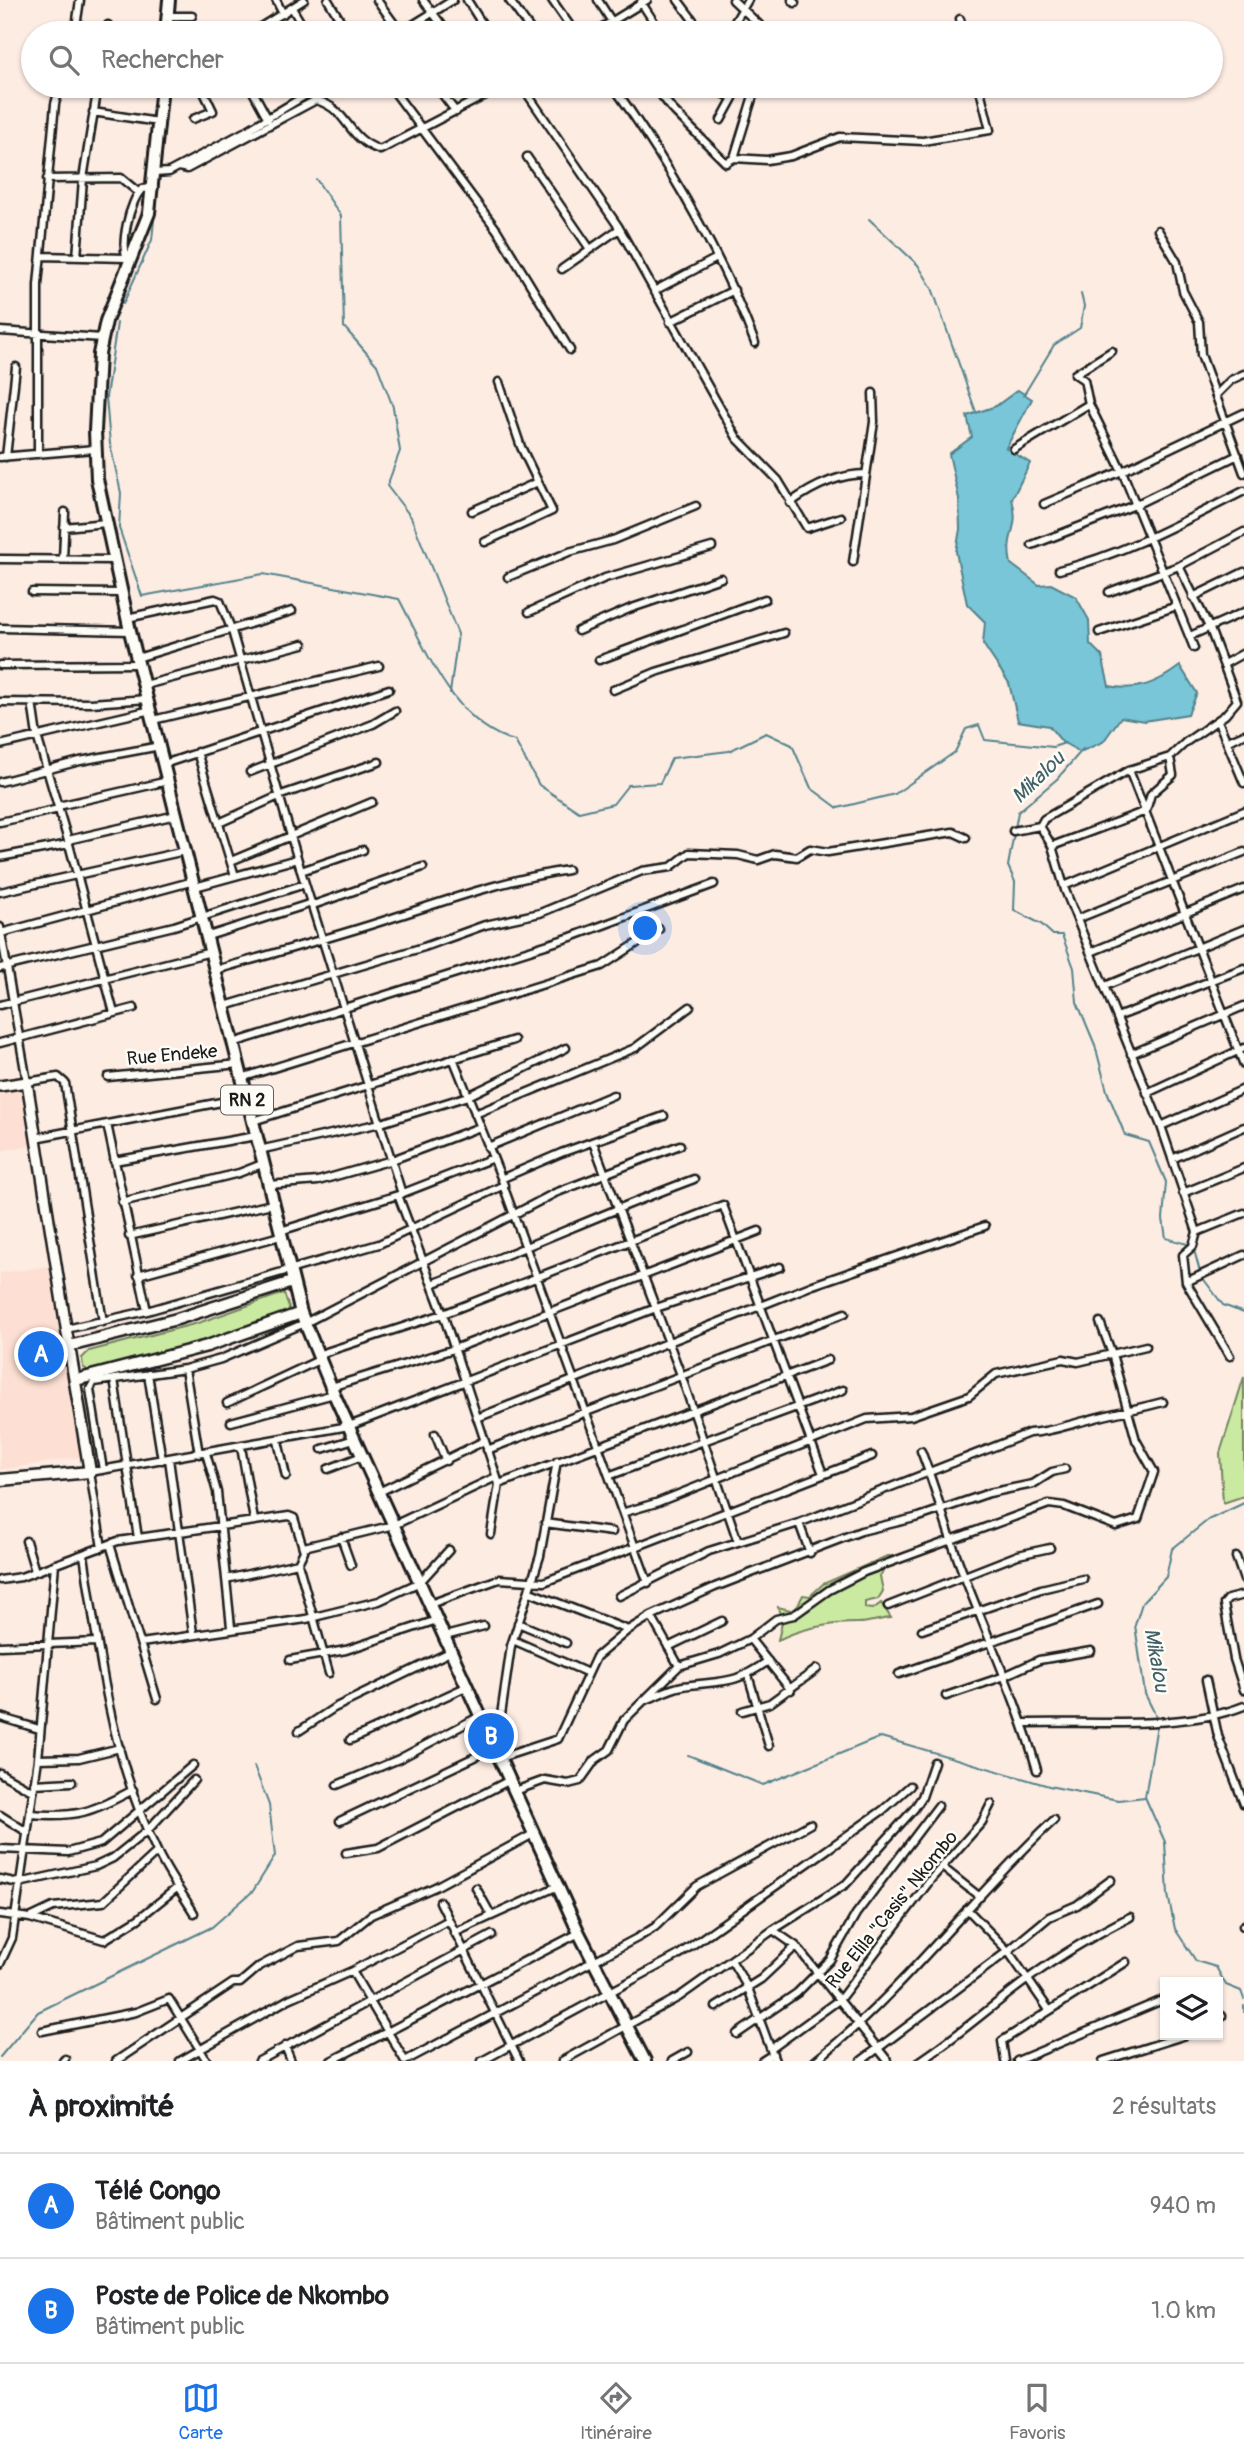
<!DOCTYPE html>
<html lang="fr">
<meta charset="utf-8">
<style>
:root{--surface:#fff;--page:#f6f6f6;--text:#202124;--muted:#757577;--line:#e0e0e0;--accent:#1a73e8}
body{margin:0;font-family:Pangolin,sans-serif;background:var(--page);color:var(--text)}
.controls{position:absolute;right:21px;bottom:21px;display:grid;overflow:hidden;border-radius:0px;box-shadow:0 2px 5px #0004}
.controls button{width:63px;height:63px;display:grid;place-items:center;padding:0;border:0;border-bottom:2px solid var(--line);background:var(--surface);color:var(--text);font:35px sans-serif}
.you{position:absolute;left:646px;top:929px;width:24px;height:24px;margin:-18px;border:5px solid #fff;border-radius:50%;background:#1a73e8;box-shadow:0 0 0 10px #1a73e833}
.badge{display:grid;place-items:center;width:46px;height:46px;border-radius:50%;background:var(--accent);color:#fff;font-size:23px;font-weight:700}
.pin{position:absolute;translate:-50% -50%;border:4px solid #fff;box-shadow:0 2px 7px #0006}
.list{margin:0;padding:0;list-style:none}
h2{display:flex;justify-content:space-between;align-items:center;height:91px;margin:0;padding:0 28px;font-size:30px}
h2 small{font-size:23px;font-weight:400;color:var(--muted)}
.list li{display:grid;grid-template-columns:46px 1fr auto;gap:21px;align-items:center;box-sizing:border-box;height:105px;padding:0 28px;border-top:2px solid var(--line)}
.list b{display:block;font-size:26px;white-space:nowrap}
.list p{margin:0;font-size:23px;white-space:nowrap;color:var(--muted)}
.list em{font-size:23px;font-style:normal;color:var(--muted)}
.icon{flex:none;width:38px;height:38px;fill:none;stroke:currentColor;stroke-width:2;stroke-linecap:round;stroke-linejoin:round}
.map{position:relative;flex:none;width:1244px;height:2061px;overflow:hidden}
.search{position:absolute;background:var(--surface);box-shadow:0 2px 5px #0004;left:21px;right:21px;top:21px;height:77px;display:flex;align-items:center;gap:18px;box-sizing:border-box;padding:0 24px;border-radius:38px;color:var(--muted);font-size:26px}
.sheet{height:301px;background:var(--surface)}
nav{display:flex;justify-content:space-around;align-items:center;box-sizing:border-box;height:98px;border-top:2px solid var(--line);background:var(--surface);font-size:19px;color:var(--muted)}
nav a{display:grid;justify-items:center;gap:4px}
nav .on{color:var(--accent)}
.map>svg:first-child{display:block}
.built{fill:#fde0d3}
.green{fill:#cae9a1;stroke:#73825e;stroke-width:2}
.water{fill:#78c6d7;stroke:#53828c;stroke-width:2}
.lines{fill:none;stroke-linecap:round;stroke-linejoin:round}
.stream{stroke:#53828c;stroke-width:2}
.street-casing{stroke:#1c1c1c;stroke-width:11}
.secondary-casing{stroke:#1c1c1c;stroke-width:14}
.primary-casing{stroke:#1c1c1c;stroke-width:15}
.highway-casing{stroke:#1c1c1c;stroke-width:16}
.street{stroke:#fdfcf7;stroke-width:6}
.secondary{stroke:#fdfcf7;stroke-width:9}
.primary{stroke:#fdfcf7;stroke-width:10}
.highway{stroke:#fdfcf7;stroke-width:10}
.labels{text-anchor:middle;stroke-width:5;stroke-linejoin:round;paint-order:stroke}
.shield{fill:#fdfcf7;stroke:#605f5e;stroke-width:2}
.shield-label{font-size:18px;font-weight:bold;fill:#1c1c1c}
.street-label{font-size:19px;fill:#1c1c1c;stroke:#fdfcf7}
.water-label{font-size:21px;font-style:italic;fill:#416067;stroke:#fdfcf7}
</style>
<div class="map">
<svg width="1244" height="2061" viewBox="0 0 1244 2061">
<rect width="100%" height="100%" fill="#fdece2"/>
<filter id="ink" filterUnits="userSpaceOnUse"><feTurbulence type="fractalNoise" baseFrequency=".0143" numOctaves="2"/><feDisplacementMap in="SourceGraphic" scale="14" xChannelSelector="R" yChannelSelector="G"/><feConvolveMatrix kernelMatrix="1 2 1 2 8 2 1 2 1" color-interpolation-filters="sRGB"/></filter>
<g filter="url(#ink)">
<path class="built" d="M17 1089 26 1095 32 1146 0 1151V1092Z
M49 1266 80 1457 0 1470V1273Z"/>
<path class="green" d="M284 1293 289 1308 288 1313 208 1342 90 1372 83 1367 82 1358 89 1351 198 1323Z
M1244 1377V1496L1223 1503 1220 1453Z
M887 1556H894L880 1576 883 1591 878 1599 865 1602V1608L873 1609 881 1603 891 1618C880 1619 868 1623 858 1623 830 1623 804 1627 778 1640L782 1623 778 1607 795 1611 803 1595 810 1596 823 1584Z"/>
<path class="water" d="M1018 390 1032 399 1006 448 1030 463 1012 499C1021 530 1004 533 1011 564L1039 585 1051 584 1076 597 1089 620 1090 644 1102 656 1109 686C1136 692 1158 683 1180 666L1197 693 1188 714 1144 721 1121 717 1103 742 1080 752 1062 742 1049 726 1018 721 1009 683 983 644 985 622 967 604 956 552 960 529 959 499 949 454 972 437 967 416 996 406Z"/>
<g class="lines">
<path class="stream" d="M316 179 341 216 344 327 377 365 393 407 400 451 387 486 411 517 458 634 450 693
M869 219 918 265 932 288 976 412
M123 304 152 240 154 220
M117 323 106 397 110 444 121 493 119 528 142 596 263 574 399 599C427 651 453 724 515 741L539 785 579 812 613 804 628 785 660 783 672 758 729 751 766 733 792 745 811 788 838 808 895 794 955 752 966 729 979 725 985 740 1053 747 1065 743
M1023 396 1054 345 1080 328 1084 306 1081 294
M1083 749 1057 779 1018 812 1008 866 1015 882 1014 910 1041 924 1053 935H1062L1074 968 1077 1002 1095 1045 1107 1091 1125 1135 1149 1142 1166 1182 1163 1219 1166 1238 1191 1245
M1194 1250 1200 1272
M1202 1277 1223 1305 1244 1313
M1158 1720 1145 1694 1135 1625 1142 1603 1166 1577 1172 1549 1208 1520 1244 1503
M1157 1725 1145 1797 1165 1842 1168 1895 1175 1929 1196 1961 1216 1967 1226 1985 1241 1991 1244 1999
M688 1755 763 1785 881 1737 1049 1786 1118 1800 1145 1797
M1244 2006V2012
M0 2057 38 2012 212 1927 253 1891 275 1856 269 1805 254 1766"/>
<defs>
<path id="street" d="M276 0 283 14
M328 0 348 33
M377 0 401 33
M423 0 448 33
M467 0 488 33
M509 0 533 33
M552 0 575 33
M598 0 619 33
M678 0 693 20
M733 0 768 33
M792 0 795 3
M641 2 661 33
M292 8 307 33
M167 16H192
M960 19 964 33
M75 33 80 0
M107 33 108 25
M251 33 304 0
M400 33 453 0
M593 33 647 0
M728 33 748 0
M250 86 268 119
M390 86 497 230 570 350
M436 86 456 112
M522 86 618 226 737 438 778 480 807 528 841 517
M613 86C670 166 720 251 755 343
M654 86 673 110 726 163 734 158 767 160 791 156 840 137 923 141 990 130 979 86
M708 86 733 98
M93 112 158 122
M193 119 213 111 201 86
M721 120 733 98 735 86
M527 157 590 249
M734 158 756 86
M179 167 187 169 316 100C350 110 345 138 380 150L503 86
M155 173 169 172 246 131 321 86
M47 179 121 178 138 192
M1158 230 1177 262 1183 291 1199 322 1201 355 1244 473
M41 256 126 258
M77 257 83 179 98 86
M129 261C118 248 130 200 142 189L154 188
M562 269 619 229
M654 291 717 258
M670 322 734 290
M0 331 102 338
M1112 351 1075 374 1084 380 1089 404 1122 471 1194 648
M1217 394 1231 380 1244 374
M1014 449 1089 404
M38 454V285L55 104 60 86
M0 457 95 449
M6 457 16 367
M790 503C812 487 839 474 866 474
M1044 504 1122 471 1244 413
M472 511 538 482
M64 527 106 523
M485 542 552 511 521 447 499 382
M1032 545 1135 505 1238 455
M0 559 114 560
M63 559 65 512
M853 562 874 422 873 393
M1059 570C1125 554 1184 521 1244 491
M508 577 569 552 613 540 696 506
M32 592 122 593
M1109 592 1179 566 1244 532
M1193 597 1244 572
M529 612 605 578 712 547
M127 618 215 599 220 601 232 631 301 871 402 1194
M0 628 130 631
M578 631 629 609 721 578
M1099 632 1177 606
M1190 636 1244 612
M137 658 292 611
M599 660 765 599
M1224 664 1244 653
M0 665 139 664
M145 685 303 644
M613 690 656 672 784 633
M0 702 91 703 148 699
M32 702 37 736 69 844 114 1013
M153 720 379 666
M1218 721 1244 783
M1228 741 1244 734
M0 745 151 710
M197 752 235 876
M164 764 389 689
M1129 770 1244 1065
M250 772 373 724 395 711
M0 782 80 761 160 746
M58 806 168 781
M0 822 59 809
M219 823 281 795 379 762
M1040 826 1044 819 1129 770 1170 757 1186 742 1225 715 1237 701 1210 629 1179 566
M1013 831 1040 826 1052 846 1065 890 1161 1126 1197 1232 1193 1246 1183 1255 1186 1282 1230 1356
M68 840 176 815
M1052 846 1146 811 1151 794 1173 775 1170 757
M0 857 69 844
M231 861 372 802
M301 871 363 850
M1064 886 1244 811
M195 887 297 859
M0 892 185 851
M313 905 423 867
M1077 919 1244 852
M0 927 27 1082 58 1077 65 1083 103 1322
M1 933 194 881
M208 936 312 903
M1091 952 1244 889
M0 968 174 926 305 884
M216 970C274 953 334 937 392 918 451 899 507 879 568 870
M1105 986 1244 929
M0 1005 211 952
M225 1006 424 947 485 925 540 913 642 871 671 867 689 853 738 855 758 860 775 854 797 857 810 849 828 852 953 832 966 838
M1117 1017 1244 968
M0 1043 134 1008
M233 1043 571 937 714 884
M1131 1054 1244 1006
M108 1077 239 1064
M241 1078 602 966 659 929
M1147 1093 1244 1048
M475 1114 635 1048 690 1007
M253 1121 514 1040
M107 1124 147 1311
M1161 1126 1244 1089
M35 1138 247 1097
M593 1142 681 1375 738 1542
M488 1147 613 1095
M259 1150 381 1123 468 1096 566 1048
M1172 1159 1244 1127
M114 1161 256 1136
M503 1178 561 1153 664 1116
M269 1185 318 1181 392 1160 480 1127
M503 1185 648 1583
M1183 1193 1244 1168
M398 1195 443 1314 499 1484 491 1534
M122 1202 239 1173 262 1164
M280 1231 398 1195 493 1158
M1197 1232 1244 1213
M129 1236 272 1204
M138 1275 280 1236
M1186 1282 1244 1255
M432 1284C521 1251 605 1212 694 1179
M66 1329 147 1311 379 1244 504 1185 453 1058
M317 1355 443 1314 723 1205 823 1474
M185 1369 199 1454
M148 1374 162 1460
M114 1379 138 1538
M331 1387 454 1349 759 1231
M227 1403 319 1360
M477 1418 813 1285 985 1226
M231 1422 334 1394
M435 1434 446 1461
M278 1441 286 1476
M241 1447 254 1520
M322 1449 354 1439
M487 1450 845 1313
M921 1451C937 1491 947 1533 963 1573 988 1638 1018 1703 1037 1770
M206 1453 217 1492 231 1627
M169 1459 193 1633
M328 1469 362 1456
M103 1470 90 1389 94 1382 185 1369 221 1359 305 1323 555 1193 680 1145
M611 1475 843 1390
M499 1484 828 1360
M379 1492 484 1441
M625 1512 656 1503 867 1419 911 1416 969 1396 996 1374 1063 1359 1078 1362 1146 1346
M545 1523 612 1532
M799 1523 810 1553
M341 1537 351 1565
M26 1541 35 1571
M110 1544 157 1699
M304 1547 394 1525 496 1477
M102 1548 90 1472 349 1426 656 1308 780 1267
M84 1555C99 1654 111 1757 156 1849 166 1871 181 1892 194 1913
M1236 1557 1244 1580
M298 1563 329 1673
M0 1580 21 1577 118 1541 289 1516 294 1518 304 1551 298 1563 226 1579
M530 1592 628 1630
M1244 1595 1228 1599 1224 1604 1234 1659 1244 1690
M619 1596 709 1551 799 1523 1029 1433C1051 1432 1067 1425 1088 1420 1112 1413 1138 1409 1163 1402
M430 1604 499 1579 544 1582 872 1456
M888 1606 1018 1555 1050 1548
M651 1616 679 1666
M518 1623 566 1643
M922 1630 1041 1589 1083 1579
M445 1636 484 1626
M750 1639 791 1690
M513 1640 588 1673
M141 1643 306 1619 379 1601 420 1582 449 1550
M0 1646 97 1642
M668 1647 722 1621
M290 1660 346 1650 437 1620
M899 1674 1098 1604
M748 1675 769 1746
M1206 1680 1218 1736 1244 1804
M946 1696 1002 1677 1039 1660 1091 1651
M646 1700C658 1695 670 1688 683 1686 722 1680 733 1686 768 1661
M742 1711 770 1703 817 1669
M0 1717 39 1729
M1024 1723C1090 1721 1184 1730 1244 1706
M299 1731 334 1708 452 1651
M350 1740 468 1686
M500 1758 558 1739 596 1657 628 1630 651 1616 715 1587 861 1531 919 1517 989 1493 1033 1484 1052 1472 1065 1469
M38 1759 79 1758 120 1748
M0 1773 32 1791
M34 1784 72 1782
M337 1785 399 1759 480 1716
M515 1791 545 1780 568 1784 580 1781 595 1760 609 1750 624 1720 679 1666 719 1654 750 1639 776 1619 794 1615 829 1590 864 1572 1049 1504 1064 1506 1116 1526 1138 1519 1154 1472 1136 1440 1112 1354 1100 1322
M30 1814C78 1818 91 1812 133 1790
M0 1815 27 1832
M340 1821 475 1757 494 1744 500 1722 511 1646 540 1556 557 1461
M0 1849 68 1852 101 1843 193 1765
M346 1853 378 1848 510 1780
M942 1867 980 1897
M0 1879 19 1883 96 1866 113 1858 148 1830 194 1780
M476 1888 491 1915
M440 1902 519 2061
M967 1909 1008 1951 1049 2010
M0 1914 30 1918 104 1940 138 1919 178 1887
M30 1918 53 1907 103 1902 157 1852
M1243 1926 1244 1925
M773 1930 796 1946 888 2061
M454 1933 558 1886
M731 1960 748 1988 775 2061
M0 1964 12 1938 38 1759 55 1564
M352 1971 405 2061
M716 2007 761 1979 796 1946
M1218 2019 1222 2016
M42 2031 136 2012 169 1999 207 2061
M737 2034 797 1993 830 1960 856 1914 938 1806
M285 2046 291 2061
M771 2049 840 1999 932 1878 982 1822 991 1804
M63 2061 65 2059
M116 2061 233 1983H240L260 1966 298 1946 339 1941 371 1915 435 1887 535 1833
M180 2061 289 1999 352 1971 449 1920
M259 2061 492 1935
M331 2061 579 1933
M405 2061 639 1937 655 1927 697 1886 810 1824
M482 2061 677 1956 883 1810 910 1786
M562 2061 679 1997 773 1930 846 1884 914 1809 922 1797 934 1762
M672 2061 688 2052
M762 2061 773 2054
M815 2061C904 1991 971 1897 1054 1820
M861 2061 1008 1951 1049 1917 1077 1905 1111 1880
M920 2061C958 2036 991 2006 1028 1979 1060 1955 1094 1935 1130 1917
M1005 2061 1002 2041 1126 1962
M1017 2061 1165 1999
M1103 2061 1186 2035"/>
<path id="secondary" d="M0 1086 27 1082 69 1346"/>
<path id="primary" d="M76 1380 207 1346 301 1313
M0 1480 90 1472 69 1346 177 1319 292 1282"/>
<path id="highway" d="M166 33 169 0
M162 86 149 213 106 321 99 354 95 431 97 479 130 631 301 1313 334 1394 579 1933 645 2061"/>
</defs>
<use href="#street" class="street-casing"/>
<use href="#secondary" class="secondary-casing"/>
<use href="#primary" class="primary-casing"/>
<use href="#highway" class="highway-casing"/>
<use href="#street" class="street"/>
<use href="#secondary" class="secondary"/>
<use href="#primary" class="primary"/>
<use href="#highway" class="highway"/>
</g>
</g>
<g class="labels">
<rect class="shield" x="221" y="1085.5" width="52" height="29" rx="5"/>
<g class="shield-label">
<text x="247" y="1106">RN 2</text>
</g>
<g class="street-label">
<text transform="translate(172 1054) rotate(-5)" y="7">Rue Endeke</text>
<text transform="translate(891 1909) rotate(-51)" y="7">Rue Elila "Casis" Nkombo</text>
</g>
<g class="water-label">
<text transform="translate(1038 777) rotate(-44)" y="7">Mikalou</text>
<text transform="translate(1157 1660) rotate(80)" y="7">Mikalou</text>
</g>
</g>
</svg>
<div class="controls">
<button><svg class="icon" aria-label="layers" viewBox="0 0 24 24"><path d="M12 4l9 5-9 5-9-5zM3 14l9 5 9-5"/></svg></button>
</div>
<div class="you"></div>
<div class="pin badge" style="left:41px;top:1354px">A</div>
<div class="pin badge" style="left:491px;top:1736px">B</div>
<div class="search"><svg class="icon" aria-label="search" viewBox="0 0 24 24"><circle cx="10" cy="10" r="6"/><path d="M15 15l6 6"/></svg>Rechercher</div>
</div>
<section class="sheet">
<h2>À proximité<small>2 résultats</small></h2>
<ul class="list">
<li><span class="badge">A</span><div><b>Télé Congo</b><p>Bâtiment public</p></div><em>940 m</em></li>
<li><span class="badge">B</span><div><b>Poste de Police de Nkombo</b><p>Bâtiment public</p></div><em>1.0 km</em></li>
</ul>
</section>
<nav>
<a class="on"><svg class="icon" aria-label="map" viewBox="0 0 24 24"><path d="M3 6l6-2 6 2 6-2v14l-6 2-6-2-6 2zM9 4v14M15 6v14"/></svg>Carte</a>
<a><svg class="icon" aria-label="directions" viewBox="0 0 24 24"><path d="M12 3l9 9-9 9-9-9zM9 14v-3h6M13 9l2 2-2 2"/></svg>Itinéraire</a>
<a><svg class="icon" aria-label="saved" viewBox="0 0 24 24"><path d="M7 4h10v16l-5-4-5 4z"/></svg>Favoris</a>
</nav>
